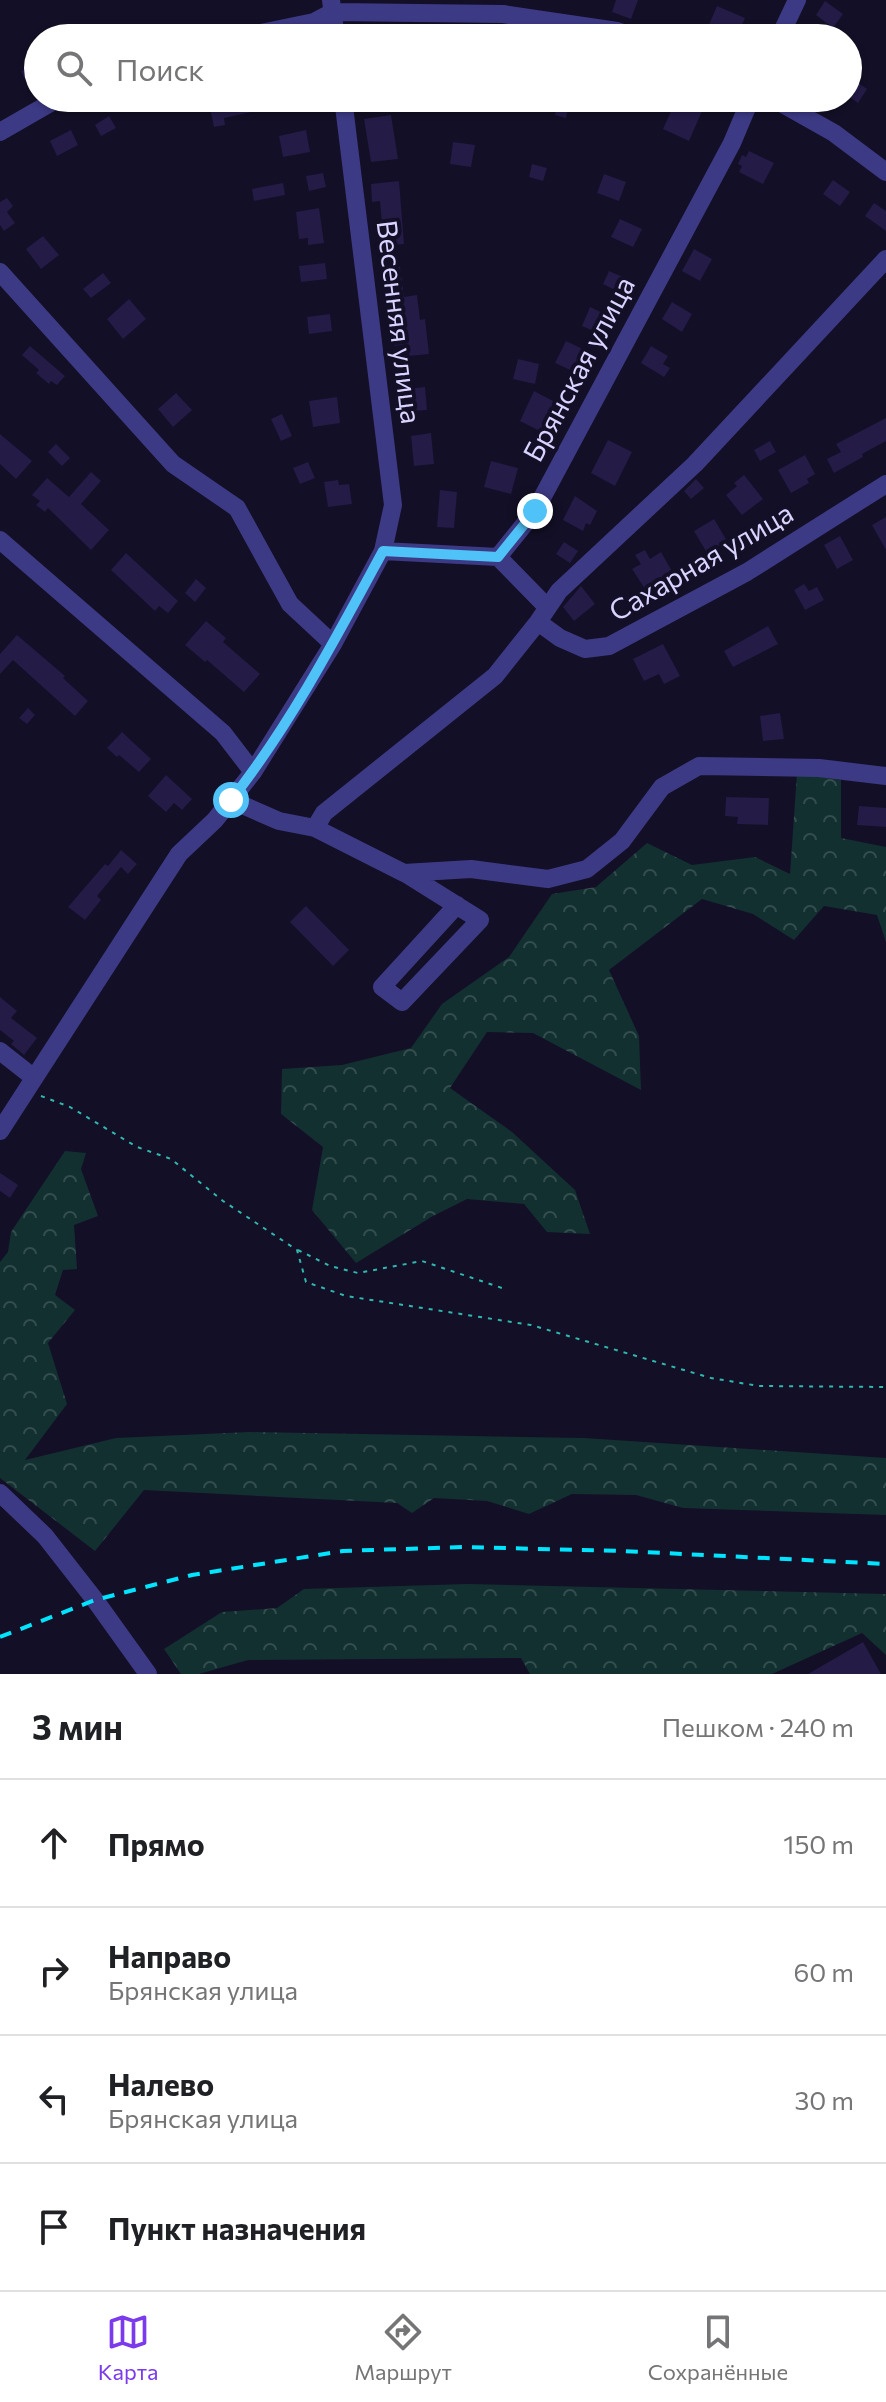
<!DOCTYPE html>
<html lang="ru">
<meta charset="utf-8">
<style>
:root{--surface:#fff;--page:#f2f2f2;--text:#202124;--muted:#757577;--line:#e0e0e0;--accent:#7c3aed}
body{margin:0;font-family:Commissioner,sans-serif;background:var(--page);color:var(--text)}
.stop{position:absolute;width:24px;height:24px;margin:-18px;border:6px solid #4fc3f7;border-radius:50%;background:#fff}
.stop.end{background:#4fc3f7;border-color:#fff;box-shadow:0 2px 8px #0008}
.list{margin:0;padding:0;list-style:none}
h2{display:flex;justify-content:space-between;align-items:center;height:104px;margin:0;padding:0 32px;font-size:34px}
h2 small{font-size:26px;font-weight:400;color:var(--muted)}
.list li{display:grid;grid-template-columns:52px 1fr auto;gap:24px;align-items:center;box-sizing:border-box;height:128px;padding:0 32px;border-top:2px solid var(--line)}
.list b{display:block;font-size:30px;white-space:nowrap}
.list p{margin:0;font-size:26px;white-space:nowrap;color:var(--muted)}
.list em{font-size:26px;font-style:normal;color:var(--muted)}
.icon{flex:none;width:44px;height:44px;fill:none;stroke:currentColor;stroke-width:2;stroke-linecap:round;stroke-linejoin:round}
.map{position:relative;flex:none;width:886px;height:1674px;overflow:hidden}
.search{position:absolute;background:var(--surface);box-shadow:0 2px 6px #0004;left:24px;right:24px;top:24px;height:88px;display:flex;align-items:center;gap:20px;box-sizing:border-box;padding:0 28px;border-radius:44px;color:var(--muted);font-size:30px}
.sheet{height:616px;background:var(--surface)}
nav{display:flex;justify-content:space-around;align-items:center;box-sizing:border-box;height:112px;border-top:2px solid var(--line);background:var(--surface);font-size:22px;color:var(--muted)}
nav a{display:grid;justify-items:center;gap:4px}
nav .on{color:var(--accent)}
.map>svg:first-child{display:block}
.forest{fill:url(#forest-crowns)}
.building{fill:#241b47}
.lines{fill:none;stroke-linecap:round;stroke-linejoin:round}
.path{stroke:#2fb8b0;stroke-width:2;stroke-dasharray:4 6;stroke-linecap:butt}
.minor{stroke:#3d3a85;stroke-width:18}
.rail{stroke:#00e5ff;stroke-width:4;stroke-dasharray:12 10;stroke-linecap:butt}
.route{stroke:#4fc3f7;stroke-width:10}
.labels{text-anchor:middle;stroke-width:8;stroke-linejoin:round;paint-order:stroke}
.street-label{font-size:28px;fill:#d9d4ff;stroke:#130f26}
</style>
<div class="map">
<svg width="886" height="1674" viewBox="0 0 886 1674">
<defs>
<pattern id="forest-crowns" width="20" height="18" patternUnits="userSpaceOnUse" patternTransform="scale(2)"><rect width="20" height="18" fill="#12302f"/><path d="M2 6a3 3 0 1 1 6 0M12 15a3 3 0 1 1 6 0" fill="none" stroke="#344d4e"/></pattern>
</defs>
<rect width="100%" height="100%" fill="#130f26"/>
<path class="forest" d="M797 773 841 780V838L886 847V942L877 915 824 906 794 940 753 914 702 899 609 970 639 1036 641 1090 533 1033 487 1032 450 1088 512 1132 575 1190 590 1234 547 1232 524 1204 467 1199 433 1216 356 1263 312 1210 323 1147 281 1114 282 1069 342 1065 411 1048 442 1004 509 957 552 894 596 887 647 843 692 865 755 857 790 874Z
M65 1151 86 1153 81 1169 98 1216 74 1225 77 1269 63 1270 55 1295 75 1310 48 1343 67 1404 25 1460 116 1438 249 1432 584 1438 886 1458V1515L683 1508 636 1495 572 1494 529 1514 487 1501 434 1498 412 1513 397 1503 144 1490 95 1551 0 1478V1262L8 1252 11 1232Z
M467 1584 886 1594V1655L862 1633 772 1674H530L521 1658 248 1660 199 1674H181L164 1649 222 1612 277 1608 304 1589Z"/>
<path class="building" d="M616 0H638L631 19 612 12Z
M825 1 843 14 833 28 816 15Z
M717 6 745 18 736 38 708 27Z
M38 63V82L28 86 21 71Z
M848 76 867 89 858 103 848 96Z
M208 98H248L251 112 224 118 225 125 214 127Z
M559 98H570L566 118 555 115Z
M677 98H698L706 102 689 141 663 129Z
M391 115 398 159 371 162 364 119Z
M109 116 116 128 101 136 95 125Z
M71 130 78 145 57 156 50 141Z
M306 130 310 152 283 157 279 136Z
M453 142 475 145 471 167 450 164Z
M749 151 774 163 763 184 739 172 742 166 738 164 742 155 746 157Z
M532 164 547 168 543 181 529 177Z
M323 173 326 187 309 191 306 176Z
M604 174 626 182 619 201 597 193Z
M833 180 850 192 840 206 823 194Z
M399 181 404 244 378 246 375 224 382 223 380 201 372 202 371 184Z
M283 183 285 195 254 201 252 189Z
M7 198 13 206 7 212 15 223 4 231 0 225V202Z
M874 203 886 211V231L865 216Z
M319 208 324 243 308 245V238L299 239 296 212Z
M620 219 642 229 633 247 611 237Z
M43 236 59 255 41 269 26 249Z
M694 249 712 259 700 281 682 271Z
M325 263 327 279 301 282 299 266Z
M400 267 404 297 417 295 420 320 425 319 429 354 409 356 408 344 394 346 391 309 385 310 381 269Z
M609 271 625 278 619 292 603 284Z
M103 273 111 283 91 298 83 289Z
M129 299 146 319 123 339 107 319Z
M672 302 692 314 682 332 662 319Z
M590 307 607 315 598 333 582 326Z
M330 314 332 331 309 334 307 317Z
M566 341 585 350 582 358 586 359 579 374 555 363Z
M30 346 65 376 57 385 51 381 49 384 36 373 39 370 22 355Z
M651 346 668 356 663 364 670 368 664 377 641 363Z
M518 359 539 364 535 384 513 379Z
M425 387 427 410 399 412 397 390Z
M534 391 557 403 542 432 520 421Z
M176 393 192 410 173 427 158 409Z
M337 397 340 423 313 427 309 401Z
M282 414 292 436 281 441 271 419Z
M886 418V441L862 454 863 457 834 473 827 459 841 452 836 444Z
M431 433 434 464 414 466 411 436Z
M0 434 32 461 16 479 0 464Z
M608 440 632 452 615 486 591 473Z
M770 441 776 452 760 461 754 450Z
M56 444 70 458 62 466 48 452Z
M805 455 815 474 807 479 809 483 791 493 778 470Z
M491 461 518 468 511 494 484 487Z
M308 462 315 478 300 484 293 468Z
M91 472 101 481 81 504 109 530 91 550 48 508 45 512 36 505 40 501 32 495 47 478 69 497Z
M744 475 763 499 742 515 726 495 737 486 734 483Z
M696 479 704 488 691 499 684 491Z
M338 480 339 485 349 484 352 504 328 507 324 482Z
M440 490 457 492 454 528 437 527Z
M575 496 597 511 590 525 586 523 583 531 563 520Z
M886 517V550L872 525Z
M714 519 727 541 707 553 694 531Z
M840 536 853 560 837 569 824 545Z
M564 542 578 551 570 563 556 554Z
M645 550 650 559 661 552 673 573 645 589 632 569 641 564 635 555Z
M126 553 178 601 168 613 159 606 155 611 111 570Z
M196 579 206 588 195 602 185 593Z
M804 584 809 591 817 587 824 600 805 610 794 590Z
M581 586 595 604 574 621 563 607Z
M206 621 226 638 223 642 260 674 244 692 207 660 205 662 185 645Z
M768 626 778 644 733 667 724 651Z
M17 635 65 676 63 678 88 701 75 716 13 660 0 674V654Z
M663 644 680 676 664 684 659 674 644 681 633 659Z
M28 708 35 715 27 724 19 718Z
M780 713 784 739 763 741 760 716Z
M122 732 151 759 139 772 119 755 117 757 107 748Z
M166 775 192 799 182 810 174 803 166 812 148 796Z
M726 797 769 798 768 825 737 824 738 817 725 816Z
M859 806 886 808V827L857 825Z
M121 850 137 864 128 874 121 867 97 896 101 900 85 920 68 907 105 864 108 866Z
M306 906 349 950 333 966 290 922Z
M0 997 17 1011 11 1018 37 1038 24 1055 11 1044 14 1041 0 1030Z
M0 1173 18 1185 10 1198 0 1191Z
M863 1642 881 1674H808Z"/>
<g class="lines">
<path class="path" d="M41 1096 70 1107 137 1147 171 1159 223 1201 297 1250 306 1282 346 1296 531 1325 711 1378 759 1386 886 1387
M298 1250 330 1266 358 1273 422 1261 502 1288"/>
<path class="minor" d="M331 0 336 38
M237 38 314 22 333 12 503 14 617 31 637 38
M779 38 797 0
M772 98 834 133 886 172
M0 132 59 98
M0 272 173 464 237 508 290 604 333 644
M0 540 223 733 253 772
M383 551 498 557 535 511 732 143 751 98
M498 557 547 607
M538 622 560 638 585 649 609 646 747 572 886 484
M231 800 279 821 315 828 324 813 495 676 538 622 559 591 695 464 886 259
M315 828 404 873 471 869 548 879 587 869 622 841 662 787 699 766 819 768 886 776
M405 873 480 920 402 1002 382 987 457 905
M0 1051 33 1077
M0 1131 179 854 215 820 253 772 333 644 383 551 393 505 343 98
M0 1493 45 1536 95 1600 148 1674"/>
<path class="rail" d="M0 1637 95 1600 192 1575 343 1551 462 1547 623 1551 886 1564"/>
</g>
<g class="lines">
<path class="route" d="M231 800C291 724 337 636 383 551L498 557 535 511"/>
</g>
<g class="labels">
<g class="street-label">
<text transform="translate(399 322) rotate(83)" y="10">Весенняя улица</text>
<text transform="translate(579 369) rotate(-62)" y="10">Брянская улица</text>
<text transform="translate(701 562) rotate(-30)" y="10">Сахарная улица</text>
</g>
</g>
</svg>
<div class="stop" style="left:231px;top:800px"></div>
<div class="stop end" style="left:535px;top:511px"></div>
<div class="search"><svg class="icon" aria-label="search" viewBox="0 0 24 24"><circle cx="10" cy="10" r="6"/><path d="M15 15l6 6"/></svg>Поиск</div>
</div>
<section class="sheet">
<h2>3 мин<small>Пешком · 240 m</small></h2>
<ul class="list">
<li><svg class="icon" aria-label="ahead" viewBox="0 0 24 24"><path d="M12 20V5M6 11l6-6 6 6"/></svg><div><b>Прямо</b></div><em>150 m</em></li>
<li><svg class="icon" aria-label="right" viewBox="0 0 24 24"><path d="M7 20v-9h11M14 6l5 5-5 5"/></svg><div><b>Направо</b><p>Брянская улица</p></div><em>60 m</em></li>
<li><svg class="icon" aria-label="left" viewBox="0 0 24 24"><path d="M17 20v-9H6M10 6l-5 5 5 5"/></svg><div><b>Налево</b><p>Брянская улица</p></div><em>30 m</em></li>
<li><svg class="icon" aria-label="arrive" viewBox="0 0 24 24"><path d="M6 21V4h12l-3 4 3 4H6"/></svg><div><b>Пункт назначения</b></div></li>
</ul>
</section>
<nav>
<a class="on"><svg class="icon" aria-label="map" viewBox="0 0 24 24"><path d="M3 6l6-2 6 2 6-2v14l-6 2-6-2-6 2zM9 4v14M15 6v14"/></svg>Карта</a>
<a><svg class="icon" aria-label="directions" viewBox="0 0 24 24"><path d="M12 3l9 9-9 9-9-9zM9 14v-3h6M13 9l2 2-2 2"/></svg>Маршрут</a>
<a><svg class="icon" aria-label="saved" viewBox="0 0 24 24"><path d="M7 4h10v16l-5-4-5 4z"/></svg>Сохранённые</a>
</nav>
